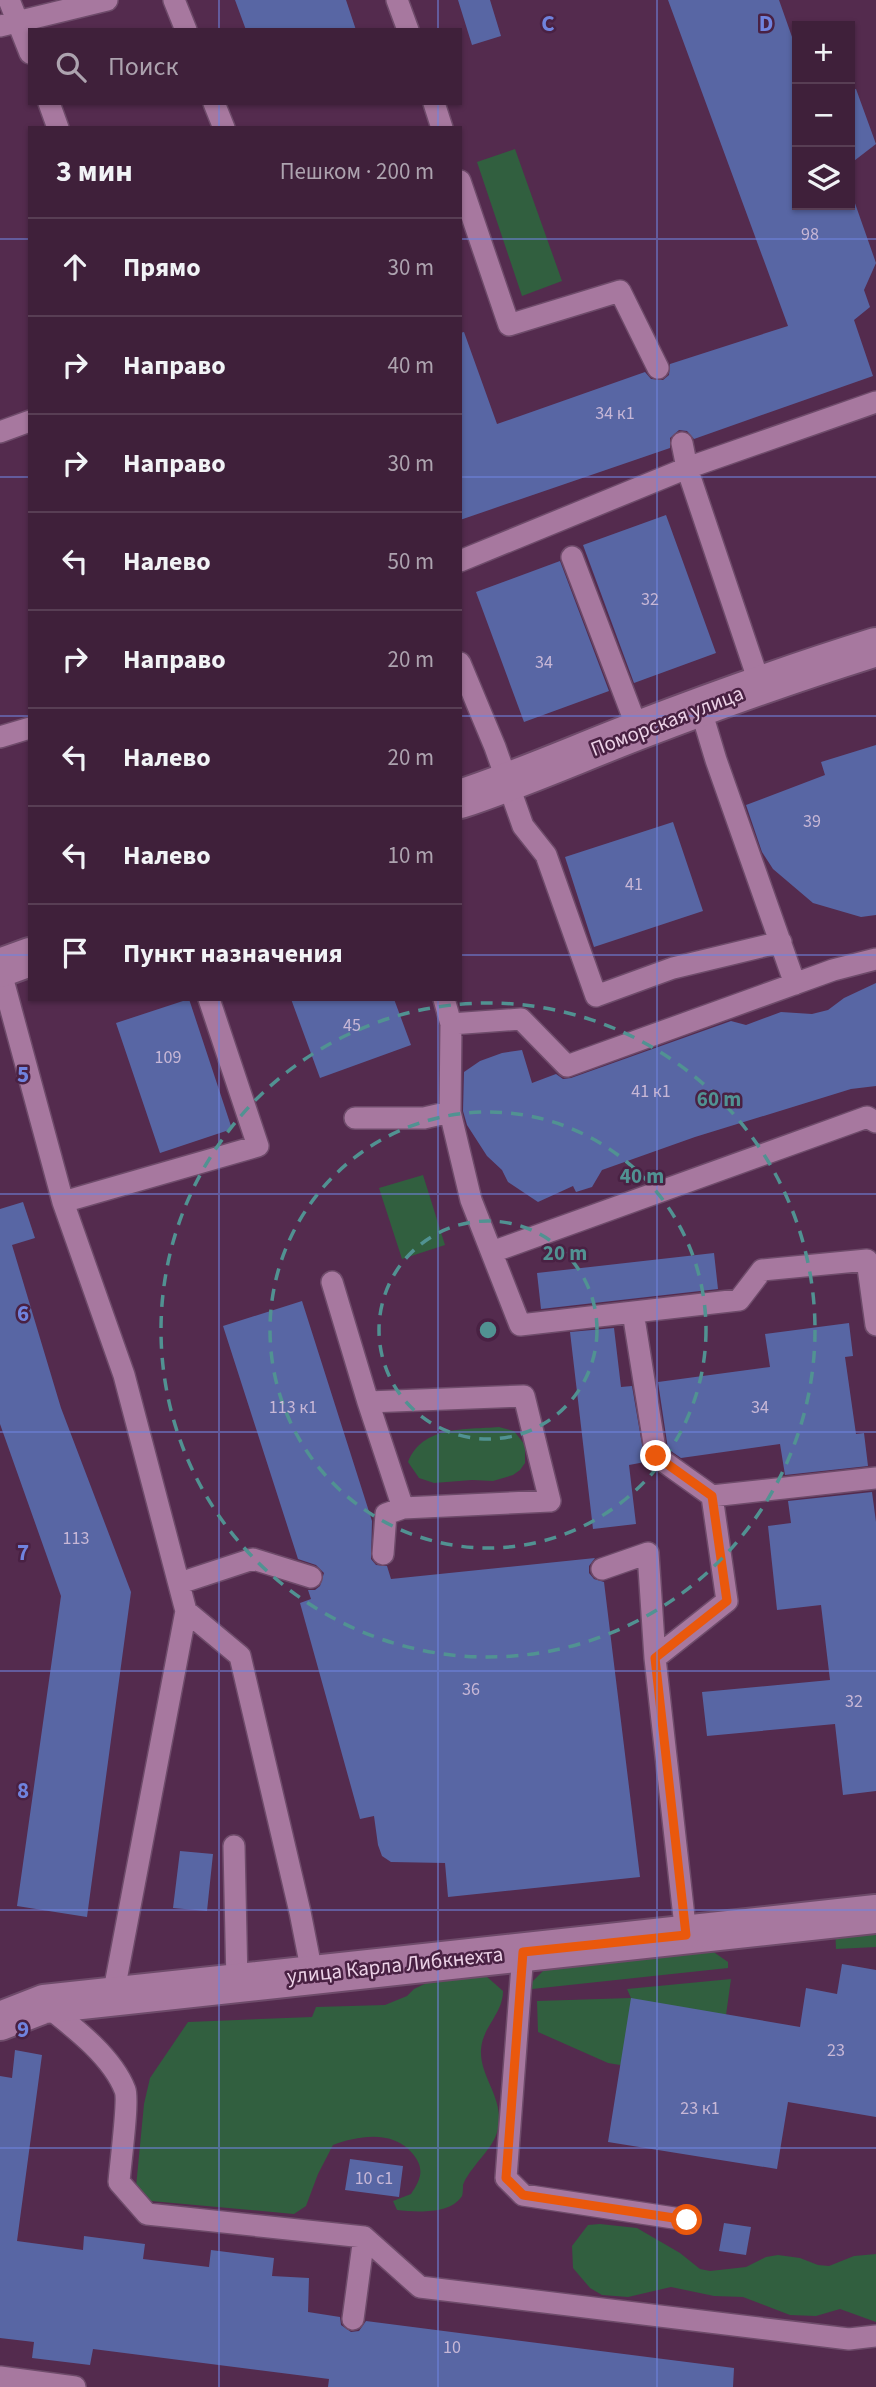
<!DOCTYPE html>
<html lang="ru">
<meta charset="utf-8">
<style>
:root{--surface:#3f203a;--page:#462842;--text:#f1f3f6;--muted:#ada3af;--line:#583e54}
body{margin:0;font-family:"Source Sans 3",sans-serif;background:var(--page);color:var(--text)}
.controls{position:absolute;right:21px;top:21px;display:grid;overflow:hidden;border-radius:0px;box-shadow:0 2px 5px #0004}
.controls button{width:63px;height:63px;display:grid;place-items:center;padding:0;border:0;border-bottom:2px solid var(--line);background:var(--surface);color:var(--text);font:35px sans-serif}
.stop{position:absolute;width:21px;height:21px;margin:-16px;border:5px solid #ea580c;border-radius:50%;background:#fff}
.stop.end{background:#ea580c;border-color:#fff;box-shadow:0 2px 7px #0008}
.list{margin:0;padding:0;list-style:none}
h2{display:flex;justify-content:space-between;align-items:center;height:91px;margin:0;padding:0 28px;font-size:30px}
h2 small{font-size:23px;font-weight:400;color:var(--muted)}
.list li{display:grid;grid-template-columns:46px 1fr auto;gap:21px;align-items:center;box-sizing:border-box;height:98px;padding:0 28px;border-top:2px solid var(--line)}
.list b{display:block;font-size:26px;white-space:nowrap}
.list em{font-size:23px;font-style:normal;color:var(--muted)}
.icon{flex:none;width:38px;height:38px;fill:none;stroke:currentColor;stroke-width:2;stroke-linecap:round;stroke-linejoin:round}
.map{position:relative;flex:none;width:876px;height:2387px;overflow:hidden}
.search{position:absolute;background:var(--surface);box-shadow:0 2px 5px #0004;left:28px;top:28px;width:434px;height:77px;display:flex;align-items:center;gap:18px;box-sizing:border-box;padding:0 24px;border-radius:0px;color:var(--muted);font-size:26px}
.panel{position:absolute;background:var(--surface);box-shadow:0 2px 5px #0004;left:28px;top:126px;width:434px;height:875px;border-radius:0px}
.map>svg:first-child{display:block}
.green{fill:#315f3f}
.building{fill:#5866a4}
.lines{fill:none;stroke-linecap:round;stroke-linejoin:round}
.lane-casing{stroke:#6e4b6a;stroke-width:24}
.street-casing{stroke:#6e4b6a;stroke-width:42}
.lane{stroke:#a7789f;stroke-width:21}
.street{stroke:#a7789f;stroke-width:38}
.route{stroke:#ea580c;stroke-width:9}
.grid{fill:none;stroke:#7083de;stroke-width:2;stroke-opacity:0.55}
.ring{fill:none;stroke:#519292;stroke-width:3.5;stroke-dasharray:12 9}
.labels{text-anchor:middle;stroke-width:5;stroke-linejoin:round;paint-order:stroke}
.number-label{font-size:18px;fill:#c7b7d6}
.street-label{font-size:21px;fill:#ecd2e7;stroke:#492143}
.grid-label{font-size:23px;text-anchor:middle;font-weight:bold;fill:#7083de;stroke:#492143;stroke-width:5;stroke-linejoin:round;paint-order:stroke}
.centre{fill:#519292;stroke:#492143;stroke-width:3.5}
.ring-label{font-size:21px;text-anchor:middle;font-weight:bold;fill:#519292;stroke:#492143;stroke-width:5;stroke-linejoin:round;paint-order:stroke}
</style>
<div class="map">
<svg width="876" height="2387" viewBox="0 0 876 2387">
<rect width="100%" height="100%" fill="#542b4e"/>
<path class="green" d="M515 149 562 281 522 296 477 162Z
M423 1175 445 1245 402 1259 379 1188Z
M499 1427 514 1431 525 1445V1463L520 1470 513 1475 493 1481 472 1480 434 1483 419 1478 408 1462C423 1425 465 1430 499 1427Z
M876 1924V1947L836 1949 835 1927Z
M705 1946 728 1962V1968L532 1989V1982L549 1965Z
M471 1975 486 1976 503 1991C503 2014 482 2027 481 2050 480 2074 498 2092 499 2116 500 2139 487 2150 474 2167 470 2172 465 2179 463 2185 463 2187 463 2194 462 2196 450 2215 415 2212 397 2210L393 2201 411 2194C421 2179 425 2169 413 2154 394 2130 359 2135 333 2145L318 2174 306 2206 294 2214 151 2201 143 2196 136 2187 144 2104 150 2078 188 2022 312 2017 316 2007 385 2005 407 1996 414 1989 437 1978Z
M731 1979 726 2015 620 2065 608 2063 538 2032 537 2001 631 1998 627 1989Z
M600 2224 637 2228 680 2253 700 2269 710 2271 746 2267 766 2257 778 2255 800 2258 818 2265 829 2266 854 2256 876 2254V2322L840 2309 816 2316 790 2315 743 2297 714 2296 671 2287 628 2297 602 2295 590 2288 573 2268 572 2246 588 2225Z"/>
<path class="building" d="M235 0H346L356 30H246Z
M458 0H490L501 36 472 45Z
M668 0H779L797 51V205H850V189L876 263 864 290 870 307 854 320 873 376 694 439 687 431 679 430 670 438V448L460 520V333L464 332 497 424 645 372 651 379 663 380 669 375 670 364 788 326Z
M856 89 876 144 850 164V90Z
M666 515 716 653 634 683 583 545Z
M560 561 609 691 524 722 476 592Z
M876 745V915L861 917 813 903 773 869 762 852 746 805 825 775 821 762Z
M673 822 703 911 594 947 565 857Z
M876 983V1086L851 1089 695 1137 602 1170 592 1187 576 1192 573 1186 538 1202 508 1182 502 1170 487 1156 467 1125 463 1111 464 1072 480 1061 502 1053 522 1050 532 1083 556 1074 563 1079 571 1078 731 1021 746 1025 781 1012 812 1014 828 1010 844 998Z
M189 999 232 1129 160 1153 116 1023Z
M291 999H394L411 1045 320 1078Z
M23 1202 35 1238 12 1245 61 1408 131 1592 87 1917 17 1906 61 1596 0 1424V1209Z
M714 1253 718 1289 541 1309 537 1273Z
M302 1301 372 1521 371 1559 376 1565 387 1566 391 1579 595 1558 589 1566V1573L594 1579 604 1582 640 1877 448 1897 445 1863 391 1862 382 1856 378 1845 374 1816 360 1819 300 1603 311 1599 308 1590H315L320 1586 324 1573 316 1565 298 1559 223 1326Z
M849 1323 853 1356 845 1357 856 1434 864 1433 868 1466 785 1475 780 1444 681 1458 668 1449 658 1382 770 1367 765 1334Z
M614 1328 621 1387 632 1386 645 1462 629 1465 636 1524 593 1529 570 1332Z
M872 1492 876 1522V1791L843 1795 835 1724 707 1736 702 1692 830 1680 821 1605 777 1610 768 1526 791 1523 788 1501Z
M180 1851 213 1854 207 1911 173 1908Z
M842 1964 876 1970V2117L788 2102 777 2169 608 2142 631 1998 800 2027 806 1988 837 1994Z
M15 2050 42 2055 17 2241 83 2250 84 2236 145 2244 143 2259 209 2267 211 2250 274 2258 272 2276 309 2278 308 2312 340 2317 341 2325 351 2332 359 2331 366 2321 734 2368 733 2387H328L329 2379 93 2349 90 2365 32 2358 34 2342 0 2338V2076L12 2078Z
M350 2159 403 2166 399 2197 345 2190Z
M724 2223 751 2227 746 2255 719 2251Z"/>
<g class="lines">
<defs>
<path id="lane" d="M9 0 30 53
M174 0 186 30
M397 0 408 30
M0 26 107 0
M49 103 58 128
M214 103 224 128
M434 103 442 128
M460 181 509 325 620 291 658 368
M0 432 30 421
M682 443 687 468 760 685
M572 557 638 730
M460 561 687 468 876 402
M460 663 495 747 523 826 546 855 596 996 673 968 781 942
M700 707 716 760 795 984
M0 737 30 728
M0 969 63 1202 124 1375 186 1611 113 1996
M444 999 451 1024 450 1112 471 1200 520 1325 739 1300 762 1270 867 1260 876 1325
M451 1024 521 1019 567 1066 833 970 876 959
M355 1118H424L450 1112
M63 1202 258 1146 209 999
M492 1252 867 1117 876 1122
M332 1282 368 1402 403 1508 386 1514 383 1554
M633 1312 656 1456 712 1496 876 1478
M368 1402 524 1396 550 1501 403 1508
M602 1569 648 1553 655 1658
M180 1583 253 1559 311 1577
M186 1611 240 1656 300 1912 312 1973
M234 1846 237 1983
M686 1935 655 1658 727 1601 712 1496
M523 1952 506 2178 523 2195 687 2220
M44 2004C72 2026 112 2056 125 2090 129 2100 120 2167 119 2182L147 2214 364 2237 420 2287 849 2339 876 2336
M353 2319 364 2237
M0 2377 75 2387"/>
<path id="street" d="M460 799C521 779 579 753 639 730 717 700 796 672 876 647
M0 968 30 957
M0 2021 44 2004 876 1914"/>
</defs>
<use href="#lane" class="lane-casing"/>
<use href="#street" class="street-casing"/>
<use href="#lane" class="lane"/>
<use href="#street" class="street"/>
</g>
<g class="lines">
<path class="route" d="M656 1456 712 1496 727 1601 655 1658 686 1935 523 1952 506 2178 523 2195 687 2220"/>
</g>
<path class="grid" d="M219 0V30M438 0V30M657 0V2387M219 103V128M438 103V128M0 239H30M460 239H876M0 477H30M460 477H876M0 716H30M460 716H876M0 955H30M460 955H876M219 999V2387M438 999V2387M0 1194H876M0 1432H876M0 1671H876M0 1910H876M0 2148H876"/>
<g class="ring">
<circle cx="488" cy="1330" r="109"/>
<circle cx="488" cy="1330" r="218"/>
<circle cx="488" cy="1330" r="327"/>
</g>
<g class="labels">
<g class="number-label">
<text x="810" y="240">98</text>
<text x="615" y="419">34 к1</text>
<text x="650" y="605">32</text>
<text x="544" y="668">34</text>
<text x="812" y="827">39</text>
<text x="634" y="890">41</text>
<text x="352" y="1031">45</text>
<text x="168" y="1063">109</text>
<text x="651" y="1097">41 к1</text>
<text x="293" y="1413">113 к1</text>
<text x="760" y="1413">34</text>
<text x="76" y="1544">113</text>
<text x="471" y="1695">36</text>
<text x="854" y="1707">32</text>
<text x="836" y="2056">23</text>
<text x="700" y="2114">23 к1</text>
<text x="374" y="2184">10 с1</text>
<text x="452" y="2353">10</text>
</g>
<g class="street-label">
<text transform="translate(667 721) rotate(-21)" y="7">Поморская улица</text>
<text transform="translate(395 1965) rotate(-6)" y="7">улица Карла Либкнехта</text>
</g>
</g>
<g class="grid-label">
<text x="548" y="31">C</text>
<text x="766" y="31">D</text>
<text x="23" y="1082">5</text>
<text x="23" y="1321">6</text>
<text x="23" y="1560">7</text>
<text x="23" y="1798">8</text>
<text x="23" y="2037">9</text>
</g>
<circle cx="488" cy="1330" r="10" class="centre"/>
<g class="ring-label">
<text x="719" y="1106">60 m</text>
<text x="642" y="1183">40 m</text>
<text x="565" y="1260">20 m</text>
</g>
</svg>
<div class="controls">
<button>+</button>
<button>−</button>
<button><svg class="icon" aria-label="layers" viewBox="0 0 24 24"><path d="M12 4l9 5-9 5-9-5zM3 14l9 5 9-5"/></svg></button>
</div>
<div class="stop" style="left:687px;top:2220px"></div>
<div class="stop end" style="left:656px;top:1456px"></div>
<div class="search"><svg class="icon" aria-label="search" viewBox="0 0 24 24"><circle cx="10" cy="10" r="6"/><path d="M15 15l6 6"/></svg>Поиск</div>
<section class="panel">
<h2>3 мин<small>Пешком · 200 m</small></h2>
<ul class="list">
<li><svg class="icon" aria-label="ahead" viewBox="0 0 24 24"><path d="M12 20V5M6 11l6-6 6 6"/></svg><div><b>Прямо</b></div><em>30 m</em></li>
<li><svg class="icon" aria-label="right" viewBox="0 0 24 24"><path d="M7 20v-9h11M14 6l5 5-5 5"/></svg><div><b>Направо</b></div><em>40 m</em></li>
<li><svg class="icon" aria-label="right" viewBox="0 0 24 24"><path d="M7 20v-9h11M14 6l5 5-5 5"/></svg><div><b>Направо</b></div><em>30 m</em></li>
<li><svg class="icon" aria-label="left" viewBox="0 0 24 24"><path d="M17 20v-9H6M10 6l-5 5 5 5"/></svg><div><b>Налево</b></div><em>50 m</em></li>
<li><svg class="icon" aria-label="right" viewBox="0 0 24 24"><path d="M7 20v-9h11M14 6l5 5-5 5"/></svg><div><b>Направо</b></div><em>20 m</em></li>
<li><svg class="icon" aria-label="left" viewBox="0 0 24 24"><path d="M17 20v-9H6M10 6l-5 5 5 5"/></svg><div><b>Налево</b></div><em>20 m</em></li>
<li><svg class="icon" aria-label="left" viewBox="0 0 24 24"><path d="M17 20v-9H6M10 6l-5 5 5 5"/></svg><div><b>Налево</b></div><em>10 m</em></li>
<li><svg class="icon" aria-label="arrive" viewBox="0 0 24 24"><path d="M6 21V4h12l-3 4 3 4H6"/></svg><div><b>Пункт назначения</b></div></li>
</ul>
</section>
</div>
